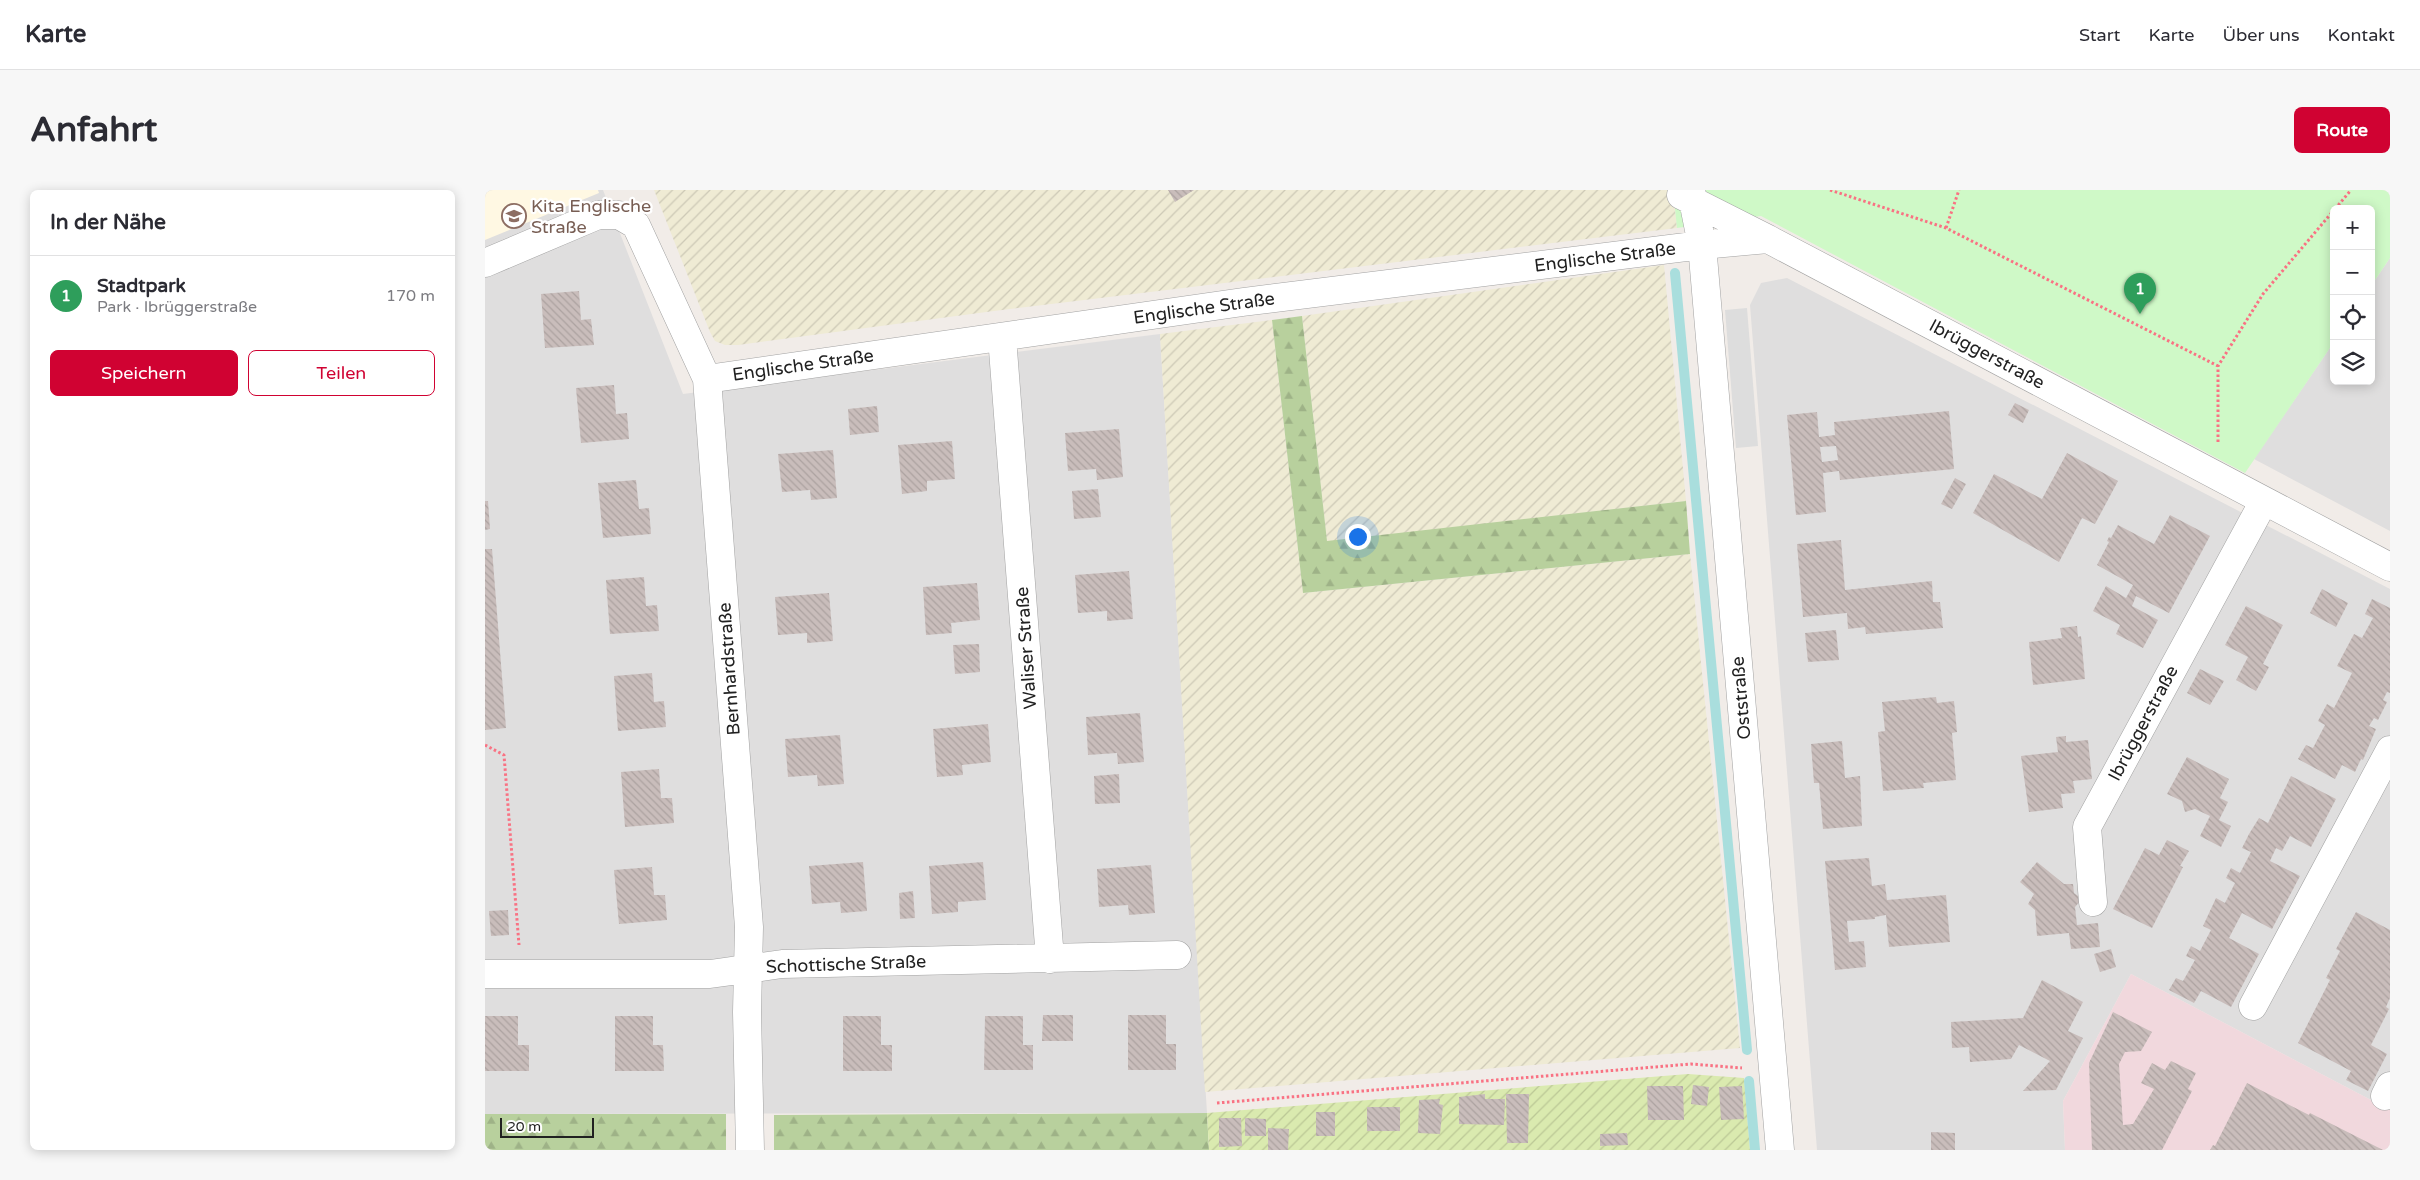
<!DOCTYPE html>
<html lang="de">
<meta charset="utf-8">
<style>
:root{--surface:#fff;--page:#f7f7f7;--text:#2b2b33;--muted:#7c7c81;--line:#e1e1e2;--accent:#d00232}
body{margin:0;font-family:"Varela Round",sans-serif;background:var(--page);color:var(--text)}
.controls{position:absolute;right:15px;top:15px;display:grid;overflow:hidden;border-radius:8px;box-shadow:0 2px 12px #0003}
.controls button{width:45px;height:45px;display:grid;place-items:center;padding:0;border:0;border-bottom:1px solid var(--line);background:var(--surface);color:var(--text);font:25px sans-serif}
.scale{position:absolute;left:15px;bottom:12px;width:94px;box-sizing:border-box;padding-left:5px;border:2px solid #212121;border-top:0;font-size:14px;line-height:18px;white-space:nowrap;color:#212121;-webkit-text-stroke:4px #fff;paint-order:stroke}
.you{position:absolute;left:872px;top:346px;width:18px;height:18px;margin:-12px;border:4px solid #fff;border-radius:50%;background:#1a73e8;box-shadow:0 0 0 8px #1a73e833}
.badge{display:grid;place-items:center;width:32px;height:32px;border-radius:50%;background:var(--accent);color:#fff;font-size:16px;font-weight:700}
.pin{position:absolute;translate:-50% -41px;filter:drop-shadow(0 1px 2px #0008)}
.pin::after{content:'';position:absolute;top:26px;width:18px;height:15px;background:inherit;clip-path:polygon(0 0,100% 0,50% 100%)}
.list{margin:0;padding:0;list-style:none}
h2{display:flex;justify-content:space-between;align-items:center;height:65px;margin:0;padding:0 20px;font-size:21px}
h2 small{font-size:16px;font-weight:400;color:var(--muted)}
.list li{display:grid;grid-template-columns:32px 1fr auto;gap:15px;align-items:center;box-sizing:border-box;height:80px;padding:0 20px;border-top:1px solid var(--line)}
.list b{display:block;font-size:19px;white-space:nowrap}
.list p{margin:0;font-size:16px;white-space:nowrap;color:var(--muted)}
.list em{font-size:16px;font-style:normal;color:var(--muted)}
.actions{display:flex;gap:10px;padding:15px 20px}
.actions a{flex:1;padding:11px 0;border:1px solid var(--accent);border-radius:8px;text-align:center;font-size:18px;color:var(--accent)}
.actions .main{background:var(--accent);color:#fff}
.icon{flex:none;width:28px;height:28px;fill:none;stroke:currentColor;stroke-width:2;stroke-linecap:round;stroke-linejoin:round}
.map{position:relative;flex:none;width:1905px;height:960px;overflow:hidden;border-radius:8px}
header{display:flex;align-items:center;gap:30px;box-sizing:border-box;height:70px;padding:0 25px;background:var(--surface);border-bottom:1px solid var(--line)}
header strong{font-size:24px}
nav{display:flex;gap:28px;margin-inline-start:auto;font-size:18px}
.intro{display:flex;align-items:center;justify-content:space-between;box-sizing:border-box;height:120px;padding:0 30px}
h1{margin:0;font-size:35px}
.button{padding:12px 22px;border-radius:8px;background:var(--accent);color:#fff;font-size:18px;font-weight:700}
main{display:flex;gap:30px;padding:0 30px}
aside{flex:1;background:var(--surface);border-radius:8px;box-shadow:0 2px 12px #0003}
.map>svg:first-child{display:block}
.residential{fill:#dfdede}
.commercial{fill:#f1d8dd}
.education{fill:#fff8e3}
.farmland{fill:url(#farmland-furrows)}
.forest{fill:url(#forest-firs)}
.park{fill:#cff9c7}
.garden{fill:url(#garden-furrows)}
.parking{fill:#ddd}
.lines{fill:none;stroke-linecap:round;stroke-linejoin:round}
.stream{stroke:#a9dedd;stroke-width:10}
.building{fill:url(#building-back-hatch);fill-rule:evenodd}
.minor-casing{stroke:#a2a2a2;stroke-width:29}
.path{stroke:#f97283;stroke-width:3;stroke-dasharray:2.5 2.5;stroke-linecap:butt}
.minor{stroke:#fff;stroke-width:28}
.labels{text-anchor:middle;stroke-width:4.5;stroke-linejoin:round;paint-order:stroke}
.education-label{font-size:18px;fill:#785e54;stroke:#fff;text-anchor:start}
.street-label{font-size:18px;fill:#212121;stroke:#fff}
</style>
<header>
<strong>Karte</strong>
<nav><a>Start</a><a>Karte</a><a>Über uns</a><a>Kontakt</a></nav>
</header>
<div class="intro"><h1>Anfahrt</h1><a class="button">Route</a></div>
<main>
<aside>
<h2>In der Nähe<small></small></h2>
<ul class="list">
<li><span class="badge" style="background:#2e9e5b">1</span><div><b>Stadtpark</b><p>Park · Ibrüggerstraße</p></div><em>170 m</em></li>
</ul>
<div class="actions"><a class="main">Speichern</a><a>Teilen</a></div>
</aside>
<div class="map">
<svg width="1905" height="960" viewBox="0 0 1905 960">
<defs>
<pattern id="farmland-furrows" width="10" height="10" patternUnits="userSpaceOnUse" patternTransform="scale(1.25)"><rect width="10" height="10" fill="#efebd4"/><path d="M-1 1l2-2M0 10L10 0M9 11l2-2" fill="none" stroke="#cdc9b6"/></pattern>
<pattern id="forest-firs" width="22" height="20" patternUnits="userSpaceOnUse" patternTransform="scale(1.25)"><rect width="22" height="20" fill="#b8d09d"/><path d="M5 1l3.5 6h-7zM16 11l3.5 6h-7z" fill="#9eb287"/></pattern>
<pattern id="garden-furrows" width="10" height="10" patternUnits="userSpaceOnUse" patternTransform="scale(1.25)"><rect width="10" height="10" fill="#daeaaf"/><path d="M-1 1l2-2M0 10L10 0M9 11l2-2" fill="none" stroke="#bbc896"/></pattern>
<pattern id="building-back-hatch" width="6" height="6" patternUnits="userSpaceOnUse" patternTransform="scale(1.25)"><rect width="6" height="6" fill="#c9bdbb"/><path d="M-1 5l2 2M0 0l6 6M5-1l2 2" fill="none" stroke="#aca2a0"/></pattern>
</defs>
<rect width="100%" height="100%" fill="#f1ece8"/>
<path class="residential" d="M0 0H118L198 204 675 144 722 923 0 924Z
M1905 68V341L1769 269 1849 152V191H1886V96Z
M1302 88 1905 399V920L1646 784 1578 911 1580 960H1332L1265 115 1276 93Z"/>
<path class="commercial" d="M1646 784 1905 920V960H1580L1578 911Z"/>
<path class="education" d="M0 0H113L114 3 0 50Z"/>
<path class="farmland" d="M169 0H1188L1192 38 509 121 253 155H240L230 151 225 142Z
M1179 75 1201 311 842 352 817 126Z
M787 130 818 403 1205 364 1255 858 720 902 675 144Z"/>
<path class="forest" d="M817 126 842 351 1201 311 1205 364 818 403 787 130Z
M722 923 724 960H289V925Z
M0 924H241V960H0Z"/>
<path class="park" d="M1188 0H1905V68L1886 96V19H1849V152L1760 283 1276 26 1192 38Z"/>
<path class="garden" d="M1203 884 1259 888 1265 960H724L722 923Z"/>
<path class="parking" d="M1262 118 1273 256 1251 258 1240 120Z"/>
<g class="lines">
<path class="stream" d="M1190 83 1262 860
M1264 891 1270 960"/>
</g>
<path class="building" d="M683 0H709L690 12Z
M94 101 96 130 106 129 109 155 60 158 56 104Z
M129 195 131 224 142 223 144 249 96 253 91 198Z
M1530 213 1544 220 1538 233 1523 225Z
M392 216 394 242 365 245 363 219Z
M1464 221 1469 279 1355 290 1354 281 1338 283 1341 322 1311 325 1302 225 1332 222 1334 247 1350 245 1349 232ZM1351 256 1353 270 1337 272 1335 257Z
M634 239 638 287 612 290 611 279 583 281 580 243Z
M467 251 470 289 442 291V301L417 304 413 255Z
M348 260 352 308 326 310 325 300 297 302 293 264Z
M1582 263 1633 291 1610 334 1597 328 1574 372 1488 323 1509 284 1557 309Z
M1470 288 1481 294 1467 319 1456 314Z
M151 290 154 319 164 318 166 344 118 348 113 293Z
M613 299 616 327 589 329 587 301Z
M0 311H3L5 339 0 340Z
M1685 325 1725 346 1684 423 1651 406 1647 416 1673 430 1658 458 1631 444 1635 435 1608 421 1621 396 1641 408 1648 395 1612 375 1624 352 1622 351 1624 347 1626 348 1633 335 1669 354Z
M1356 350 1360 400 1447 391 1448 412H1455L1458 438 1381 444 1380 437 1363 439 1362 423 1318 427 1312 354Z
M0 359H7L21 538 0 540Z
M644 381 648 429 622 431V421L593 423 590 385Z
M159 387 161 416 172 415 174 441 125 444 121 390Z
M492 393 495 430 466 433 467 443 441 445 438 397Z
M1837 399 1863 413 1851 437 1825 423Z
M344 403 348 451 322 453V443L293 445 290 407Z
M1887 409 1905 418V503L1902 502 1898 510 1902 512 1893 530 1889 528 1884 536 1891 539 1878 570 1876 569 1870 582 1857 575 1850 589 1813 569 1821 555 1828 558 1840 535 1833 531 1842 514 1849 518 1867 483 1852 476 1869 444 1877 448 1888 428 1880 424Z
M1761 416 1798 435 1778 474 1784 477 1771 501 1751 490 1763 467 1740 455Z
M1592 436 1593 447 1596 446 1600 489 1548 495 1544 452 1577 448 1575 438Z
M1351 440 1354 470 1323 472 1320 443Z
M494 454 495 482 470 484 468 455Z
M1715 479 1739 491 1725 515 1702 503Z
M167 483 169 512 179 511 181 537 133 541 129 486Z
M1451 507 1452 513 1469 511 1472 542 1467 543 1471 590 1438 593 1439 598 1398 601 1393 542 1400 541 1397 512Z
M655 523 659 572 633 574 632 563 603 565 601 527Z
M503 534 506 572 477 575 478 585 452 587 448 539Z
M355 545 359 594 333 596 332 585 303 587 300 549Z
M1581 546V552L1603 550 1607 589 1588 591 1590 603 1576 604 1578 618 1544 622 1536 566 1573 562 1571 547Z
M1357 551 1360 588 1375 586 1377 636 1338 639 1334 593H1329L1326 554Z
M1702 567 1744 589 1735 608 1743 612 1734 630 1746 636 1736 657 1715 646 1725 626 1710 619 1700 622 1697 611 1682 604Z
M174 579 176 608H187L189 633 140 637 136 582Z
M634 584 635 613 610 614 609 586Z
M1806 586 1851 609 1826 657 1805 646 1797 661 1791 658 1785 671 1815 686 1787 739 1757 723 1744 748 1774 764 1746 817 1716 801 1709 813 1684 800 1691 788 1698 791 1710 770 1701 766 1706 756 1715 761 1726 740 1718 736 1731 708 1740 713 1750 693 1741 688 1746 678 1755 683 1766 662 1757 658 1764 644 1774 628 1783 633Z
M1682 650 1704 661 1695 676 1698 677 1667 738 1628 719 1660 658 1674 665Z
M1384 668 1387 696 1400 694 1402 710 1461 705 1465 752 1404 757 1401 725 1390 727V729L1362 731 1364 752 1379 751 1381 777 1350 780 1340 671Z
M378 672 382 721 356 723 355 712 327 714 324 676Z
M498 672 501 710 473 712V722L447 724 444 676Z
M1552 672 1579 694H1588L1589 703 1597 709 1590 717 1592 735 1613 733 1615 757 1586 759 1584 743 1552 746 1550 720 1543 714 1549 704 1535 692Z
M666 675 670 723 644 725 643 715 614 717 612 679Z
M167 677 169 705H180L182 730 134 734 129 680Z
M428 701 430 728 415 729 414 703Z
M23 720 24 745 6 746 4 721Z
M1871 722 1905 740V808L1901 817 1904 819 1886 855 1902 864 1883 901 1861 890 1866 881 1813 853 1845 790 1841 788 1855 761 1851 759Z
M1626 759 1631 777 1615 782 1609 764Z
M1557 790 1598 812 1583 841 1598 848 1571 900 1538 901 1565 871 1534 855 1526 869 1485 872 1484 857 1467 858 1466 832 1538 828Z
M1628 822 1667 842 1656 861 1640 862 1634 874 1638 935 1648 934 1669 899 1656 893 1667 873 1680 880 1686 871 1711 883 1703 899 1707 901 1677 960H1607L1604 873Z
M558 825H588V851H557Z
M643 825H681V854H691V880H643Z
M0 826H33V855H44V881H0Z
M130 826H168V855H178L179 881H130Z
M358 826H396V855H407V881H358Z
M500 826H538V855H548V880H499Z
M1762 893 1824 925 1825 923 1898 960H1725L1728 955 1730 956Z
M1208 895 1224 897 1222 916 1206 914Z
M1162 896H1198L1199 930H1163Z
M1257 896 1259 929 1236 930 1234 897Z
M1000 904V909H1020L1019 935 974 934V907Z
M1021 904H1044L1043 953H1022Z
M955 909 954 914 958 915 955 944 933 943 934 910Z
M882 917H915V941H882Z
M831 922H850V946H831Z
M734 928H756L757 956 734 957Z
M760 928 781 929V946H760Z
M783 938 804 939 803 960H783Z
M1446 942 1470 943V960H1446Z
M1142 943 1143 955 1115 956V944Z"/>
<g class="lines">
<defs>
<path id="minor" d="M1206 0 1217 55 1295 960
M1196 5 1283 49
M0 73 113 25H134L151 35 222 189 264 737 262 822 265 960
M517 147 565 769
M222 189 758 112 1217 55 1283 49 1905 377
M1608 712 1602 637 1779 311
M0 784H225L297 774 692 765
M1768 816 1905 560
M1900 906 1905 896"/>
</defs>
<use href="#minor" class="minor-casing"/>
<path class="path" d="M1345 0 1461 38 1733 176
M1850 19 1866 0
M1461 38 1474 0
M1733 252V176L1778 104 1849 20
M0 555 19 565 34 755
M732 913 1206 874 1257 878"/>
<use href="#minor" class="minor"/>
</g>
<defs>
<symbol id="school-ring" viewBox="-11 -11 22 22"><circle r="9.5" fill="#fff" stroke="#8d6e63" stroke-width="1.5"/><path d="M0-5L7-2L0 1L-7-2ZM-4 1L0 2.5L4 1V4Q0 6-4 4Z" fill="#8d6e63"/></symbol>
</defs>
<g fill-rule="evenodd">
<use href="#school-ring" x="15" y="12" width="28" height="28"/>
</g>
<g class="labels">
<g class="education-label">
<text x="46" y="22">Kita Englische<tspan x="46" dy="21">Straße</tspan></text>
</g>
<g class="street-label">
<text transform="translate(1120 67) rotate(-7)" y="6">Englische Straße</text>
<text transform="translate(719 118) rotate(-8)" y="6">Englische Straße</text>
<text transform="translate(1502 164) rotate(28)" y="6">Ibrüggerstraße</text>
<text transform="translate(318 175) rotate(-8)" y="6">Englische Straße</text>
<text transform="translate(541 458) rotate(-94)" y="6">Waliser Straße</text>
<text transform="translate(244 479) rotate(-94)" y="6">Bernhardstraße</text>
<text transform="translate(1256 508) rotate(-95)" y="6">Oststraße</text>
<text transform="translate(1658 533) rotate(-62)" y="6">Ibrüggerstraße</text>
<text transform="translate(361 774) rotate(-2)" y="6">Schottische Straße</text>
</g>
</g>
</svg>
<div class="controls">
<button>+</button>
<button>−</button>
<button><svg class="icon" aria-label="locate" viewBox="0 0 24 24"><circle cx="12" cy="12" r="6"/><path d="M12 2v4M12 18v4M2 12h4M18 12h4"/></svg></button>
<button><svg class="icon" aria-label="layers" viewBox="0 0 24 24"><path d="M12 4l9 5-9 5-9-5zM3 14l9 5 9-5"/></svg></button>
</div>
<div class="scale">20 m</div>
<div class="you"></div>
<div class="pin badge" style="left:1655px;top:124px;background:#2e9e5b">1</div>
</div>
</main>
